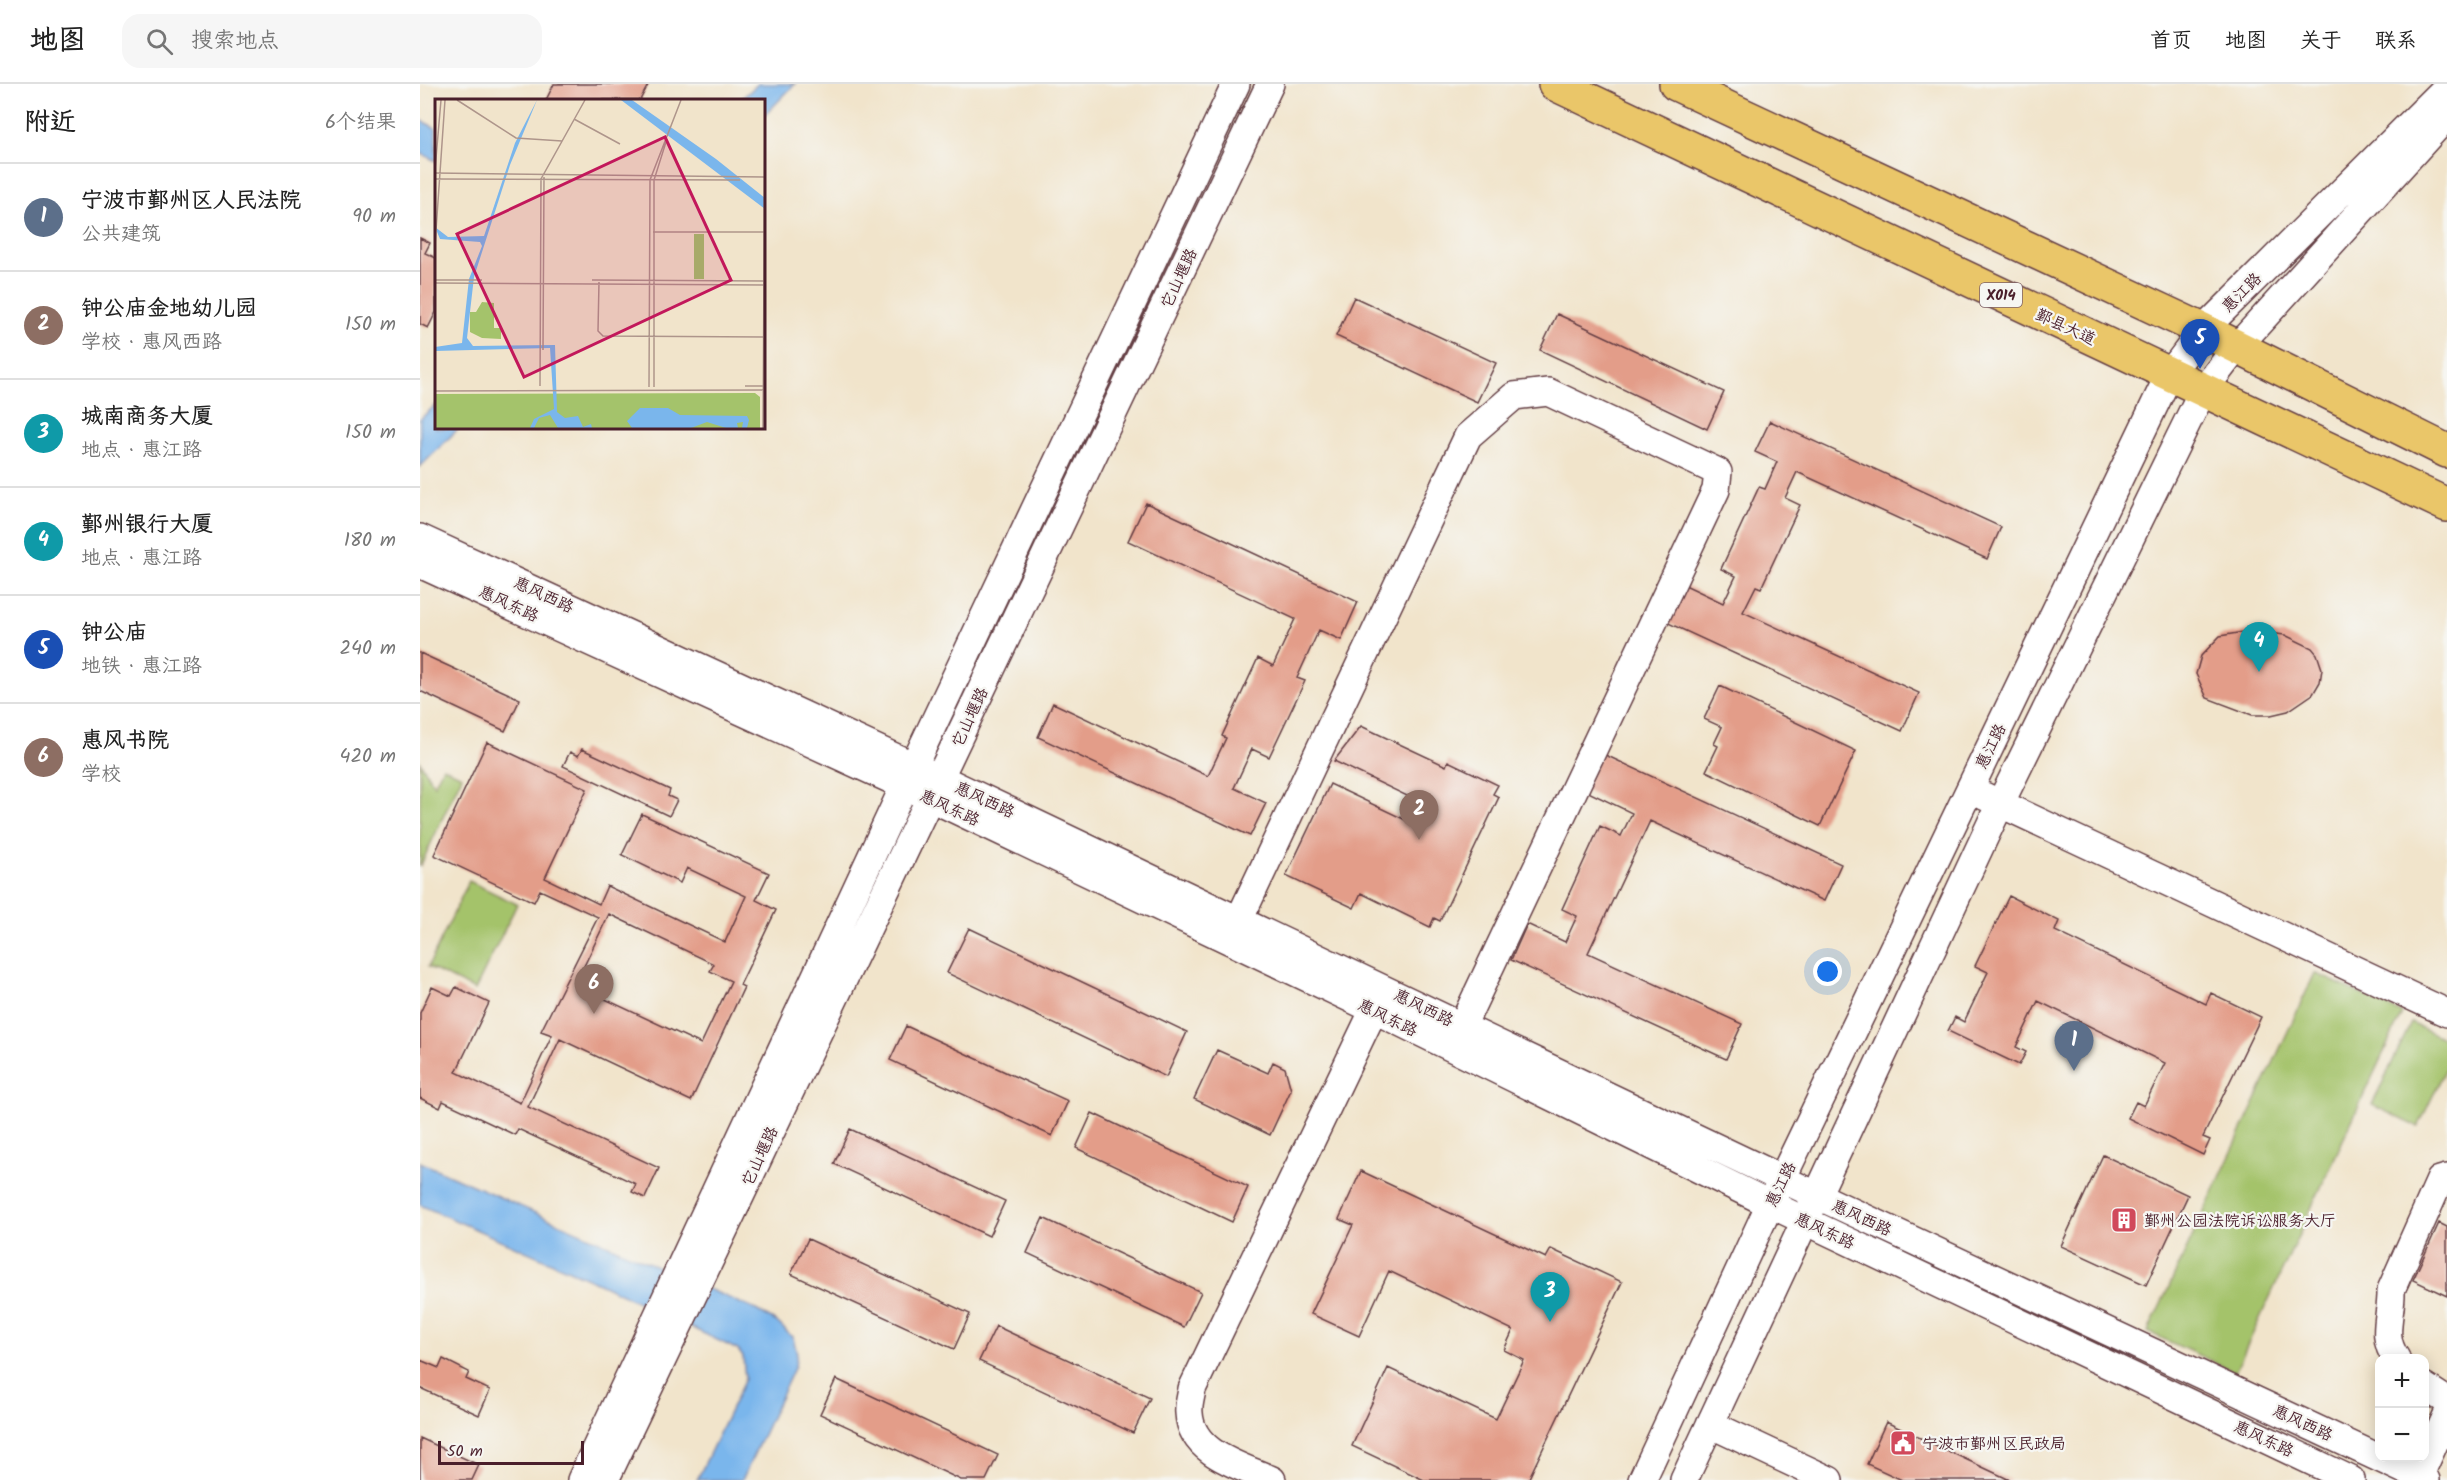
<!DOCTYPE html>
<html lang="zh">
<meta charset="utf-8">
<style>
:root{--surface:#fff;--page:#f6f6f6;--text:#222;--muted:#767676;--line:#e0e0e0;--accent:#d1495b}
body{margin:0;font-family:Kalam,"LXGW WenKai TC",sans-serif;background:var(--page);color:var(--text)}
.controls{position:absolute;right:18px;bottom:18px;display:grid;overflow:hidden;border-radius:12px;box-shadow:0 3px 15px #0003}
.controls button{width:54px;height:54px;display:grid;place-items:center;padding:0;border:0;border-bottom:2px solid var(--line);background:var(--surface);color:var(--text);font:30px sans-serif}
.scale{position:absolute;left:18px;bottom:15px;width:146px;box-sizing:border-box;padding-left:6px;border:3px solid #4a1f2b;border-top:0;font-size:16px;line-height:21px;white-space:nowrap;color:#4a1f2b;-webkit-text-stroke:4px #f6f6f2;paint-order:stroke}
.you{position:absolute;left:1408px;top:888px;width:21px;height:21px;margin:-15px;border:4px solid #fff;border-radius:50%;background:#1a73e8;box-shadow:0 0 0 9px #1a73e833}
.badge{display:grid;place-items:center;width:39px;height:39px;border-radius:50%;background:var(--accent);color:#fff;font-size:20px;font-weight:700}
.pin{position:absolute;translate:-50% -50px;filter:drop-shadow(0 2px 3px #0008)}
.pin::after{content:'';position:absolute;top:32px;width:21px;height:18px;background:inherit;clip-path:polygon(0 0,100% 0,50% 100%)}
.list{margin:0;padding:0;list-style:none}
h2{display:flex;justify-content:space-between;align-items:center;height:78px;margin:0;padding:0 24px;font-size:26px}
h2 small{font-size:20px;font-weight:400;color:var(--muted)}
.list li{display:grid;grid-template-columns:39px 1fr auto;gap:18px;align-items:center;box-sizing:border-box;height:108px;padding:0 24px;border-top:2px solid var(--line)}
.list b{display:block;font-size:22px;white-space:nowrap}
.list p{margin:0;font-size:20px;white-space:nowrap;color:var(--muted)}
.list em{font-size:20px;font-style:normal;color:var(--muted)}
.icon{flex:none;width:33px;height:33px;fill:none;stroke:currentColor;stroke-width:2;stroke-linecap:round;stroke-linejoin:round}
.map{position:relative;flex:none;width:2027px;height:1396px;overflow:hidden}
header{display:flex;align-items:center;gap:36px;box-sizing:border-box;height:84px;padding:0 30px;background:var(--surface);border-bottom:2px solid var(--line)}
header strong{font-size:28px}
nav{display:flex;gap:33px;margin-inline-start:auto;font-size:21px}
.search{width:420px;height:54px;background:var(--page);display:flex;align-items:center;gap:15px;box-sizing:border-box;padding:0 21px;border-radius:18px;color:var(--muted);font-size:22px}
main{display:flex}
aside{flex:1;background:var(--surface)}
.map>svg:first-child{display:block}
.green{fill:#a4c36b;stroke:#77714b;stroke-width:1.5}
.water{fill:#7ab6ec;stroke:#626a8c;stroke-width:1.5}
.building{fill:#e39d89;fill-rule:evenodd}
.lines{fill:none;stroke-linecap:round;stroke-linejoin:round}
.minor-casing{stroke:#633d43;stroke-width:30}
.major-casing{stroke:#633d43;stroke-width:36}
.minor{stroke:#fff;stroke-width:27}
.major{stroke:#eac669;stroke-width:33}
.labels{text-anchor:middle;stroke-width:4.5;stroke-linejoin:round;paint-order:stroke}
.shield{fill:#f6f6f2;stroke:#7e6067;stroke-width:1.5}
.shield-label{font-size:15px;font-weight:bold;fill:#4a1f2b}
.street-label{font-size:16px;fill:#4a1f2b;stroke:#f6f6f2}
.poi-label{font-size:16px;fill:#4a1f2b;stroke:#f6f6f2;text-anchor:start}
.inset-road{fill:none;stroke:#ae958b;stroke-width:1.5}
.view{fill:#c2185b;fill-opacity:0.15;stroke:#c2185b;stroke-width:3}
.inset-edge{fill:none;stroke:#4a1f2b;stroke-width:3}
</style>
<header>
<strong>地图</strong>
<div class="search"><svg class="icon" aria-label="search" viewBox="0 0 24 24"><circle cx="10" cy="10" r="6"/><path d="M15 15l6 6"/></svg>搜索地点</div>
<nav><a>首页</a><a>地图</a><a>关于</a><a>联系</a></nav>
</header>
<main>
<aside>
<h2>附近<small>6个结果</small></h2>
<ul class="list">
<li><span class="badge" style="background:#5c6f8a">1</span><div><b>宁波市鄞州区人民法院</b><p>公共建筑</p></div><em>90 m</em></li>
<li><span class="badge" style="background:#8d6e63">2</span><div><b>钟公庙金地幼儿园</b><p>学校 · 惠风西路</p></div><em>150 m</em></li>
<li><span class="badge" style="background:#0f9aa8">3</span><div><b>城南商务大厦</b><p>地点 · 惠江路</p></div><em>150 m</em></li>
<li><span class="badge" style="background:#0f9aa8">4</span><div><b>鄞州银行大厦</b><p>地点 · 惠江路</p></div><em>180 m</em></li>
<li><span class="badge" style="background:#1a4fb4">5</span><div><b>钟公庙</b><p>地铁 · 惠江路</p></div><em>240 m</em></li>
<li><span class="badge" style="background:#8d6e63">6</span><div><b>惠风书院</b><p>学校</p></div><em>420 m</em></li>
</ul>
</aside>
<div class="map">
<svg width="2027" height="1396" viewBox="0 0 2027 1396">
<rect width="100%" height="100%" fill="#f6f6f2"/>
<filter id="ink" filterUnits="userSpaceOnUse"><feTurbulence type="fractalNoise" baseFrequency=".0167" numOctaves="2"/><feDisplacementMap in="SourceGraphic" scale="12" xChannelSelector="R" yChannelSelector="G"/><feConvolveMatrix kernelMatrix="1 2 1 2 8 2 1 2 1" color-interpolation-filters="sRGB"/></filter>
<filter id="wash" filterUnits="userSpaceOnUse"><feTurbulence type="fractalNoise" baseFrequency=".008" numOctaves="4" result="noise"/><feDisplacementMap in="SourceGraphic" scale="24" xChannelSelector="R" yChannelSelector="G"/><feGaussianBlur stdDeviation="1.35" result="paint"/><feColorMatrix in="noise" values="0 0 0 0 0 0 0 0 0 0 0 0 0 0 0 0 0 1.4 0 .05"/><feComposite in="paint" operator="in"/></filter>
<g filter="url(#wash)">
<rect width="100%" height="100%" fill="#f1e4cb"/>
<path class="green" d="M0 678 14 701 23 683 42 692 0 783Z
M49 797 97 820 55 906 8 883Z
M1895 889 1982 929 1815 1288 1728 1248Z
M1991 939 2027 956V982L1998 1043 1952 1021Z"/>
<path class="water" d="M338 0H375L344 32V16H320Z
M0 36 16 44V77L0 69Z
M16 321V344H39L0 383V335Z
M0 1078 336 1226 357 1238 373 1254 377 1269 375 1282 322 1396H277L325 1295 323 1273 318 1266 181 1200 0 1121Z"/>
<g id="blocks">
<path class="building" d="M134 0H226L228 1 220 16H126Z
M0 154 10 159 5 169 16 174V228L8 244 0 240Z
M934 213 1076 279 1057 318 916 252Z
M1137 230 1304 308 1287 345 1120 266Z
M1350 337 1581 443 1567 475 1377 388 1365 414 1380 421 1341 504 1336 502 1323 528 1499 609 1482 647 1246 538 1263 500 1303 519 1316 492 1301 485 1339 403 1345 405 1357 378 1335 368Z
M726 419 938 518 921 556 899 546 877 594 885 597 849 673 832 665 814 704 846 719 830 752 618 653 633 619 788 692 806 654 802 652 838 574 853 582 875 535 708 457Z
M1829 547 1865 551 1892 564 1897 570 1902 585 1900 598 1893 610 1868 627 1851 631H1832L1787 614 1776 590 1781 572 1800 552Z
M0 569 100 615 85 647 0 607Z
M1300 602 1436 667 1400 742 1286 687 1298 662 1294 660 1302 643 1284 635Z
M941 642 1026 682 1028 677 1078 701 1073 710 1079 713 1020 837 1014 834 1010 843 941 809 934 824 866 792 910 700 992 739 1002 719 914 677Z
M67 658 167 705 125 794 179 820 187 802 305 858 326 812 267 784 260 799 202 771 222 730 349 789 336 816 356 826 320 901 324 903 271 1017 140 955 108 1023 239 1084 225 1114 212 1108 216 1100 98 1045 95 1051 23 1017 20 1024 0 1014V929L12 903 31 912 36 903 69 919 36 988 100 1019 132 951 121 947 178 833 120 806 114 818 14 771ZM189 830 294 880 290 887 311 897 281 960 155 901Z
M162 665 250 706 248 712 257 716 249 732 143 682 150 668 158 672Z
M1181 669 1421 780 1404 817 1230 737 1168 869 1322 940 1306 975 1091 876 1107 840 1145 858 1157 832 1142 825 1180 742 1201 752 1212 729 1164 706Z
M1589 812 1639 837 1635 847 1786 920 1791 909 1841 933 1783 1053 1790 1056 1783 1071 1708 1034 1716 1018 1724 1022 1745 979 1618 917 1596 963 1606 968 1599 981 1528 947 1535 933 1544 938 1568 888 1555 882Z
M549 844 767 948 746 993 527 889Z
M486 942 648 1017 632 1052 470 976Z
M797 966 848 989 853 978 865 984 871 1006 850 1051 774 1015Z
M672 1029 828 1103 812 1138 656 1064Z
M430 1045 585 1117 569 1152 414 1080Z
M1683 1071 1768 1111 1726 1201 1641 1162Z
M941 1087 1126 1174 1131 1165 1202 1198 1108 1396H1004L932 1362 968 1284 1076 1335 1104 1276 1084 1266 1093 1246 969 1187 939 1252 891 1230 933 1141 919 1135Z
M623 1134 781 1208 764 1243 607 1169Z
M2019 1139 2027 1143V1212L1993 1196Z
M388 1155 550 1230 534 1265 371 1190Z
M576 1242 730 1314 713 1349 559 1277Z
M23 1275 49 1288 46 1295 70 1306 59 1331 0 1304V1276L19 1284Z
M416 1295 578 1371 566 1396H541L400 1330Z
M1466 1338 1590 1396H1482L1447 1380Z
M0 1354 59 1381 52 1396H0Z"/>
</g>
</g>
<g filter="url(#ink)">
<use href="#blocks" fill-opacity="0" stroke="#633d43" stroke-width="1.5"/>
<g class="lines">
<defs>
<path id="minor" d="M0 454 520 694 1396 1111 2006 1396
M0 480 509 713 955 926 1350 1120 1931 1396
M1564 712 2027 929
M811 853 1048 352 1094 312 1128 308 1298 388 1296 406 1035 957
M1976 1274C1960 1252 1972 1231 1971 1206L2020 1096 2027 1094
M2004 1302 2027 1317
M1290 1340 1409 1396
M1999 1393 2027 1331
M161 1396 494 681 816 0
M185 1396 850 0
M852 1396C821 1382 771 1370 769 1329 768 1321 771 1313 772 1305L961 911
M1222 1396 1350 1120 1749 291 1783 246 2027 3
M1264 1396 1580 720 1782 308 1816 264 2027 32"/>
<path id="major" d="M1135 0 2027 421
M1256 0 1783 246 2027 367"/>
</defs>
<use href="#minor" class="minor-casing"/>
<use href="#major" class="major-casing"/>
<use href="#minor" class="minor"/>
<use href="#major" class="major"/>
</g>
</g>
<defs>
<symbol id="building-square" viewBox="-11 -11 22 22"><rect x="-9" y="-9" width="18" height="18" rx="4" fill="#d1495b" stroke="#f6f6f2"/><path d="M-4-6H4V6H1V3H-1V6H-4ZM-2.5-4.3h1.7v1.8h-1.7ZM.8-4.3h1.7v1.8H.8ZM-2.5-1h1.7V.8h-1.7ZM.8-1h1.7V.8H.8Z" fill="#fff"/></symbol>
<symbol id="civic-square" viewBox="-11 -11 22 22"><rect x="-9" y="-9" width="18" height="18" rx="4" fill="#d1495b" stroke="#f6f6f2"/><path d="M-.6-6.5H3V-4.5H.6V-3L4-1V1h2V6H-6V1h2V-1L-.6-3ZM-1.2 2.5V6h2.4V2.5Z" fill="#fff"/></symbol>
</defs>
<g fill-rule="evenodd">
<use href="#building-square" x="1689" y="1121" width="30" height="30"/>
<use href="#civic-square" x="1468" y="1344" width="30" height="30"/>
</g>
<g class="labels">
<rect class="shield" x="1560" y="199" width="42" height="24" rx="4.5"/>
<g class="shield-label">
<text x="1581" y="216">X014</text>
</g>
<g class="street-label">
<text transform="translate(758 194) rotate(-65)" y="6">它山堰路</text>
<text transform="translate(1821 208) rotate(-45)" y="6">惠江路</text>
<text transform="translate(1646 242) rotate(25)" y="6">鄞县大道</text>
<text transform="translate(124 510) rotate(25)" y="6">惠风西路</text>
<text transform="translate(89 519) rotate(25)" y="6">惠风东路</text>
<text transform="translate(549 633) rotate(-65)" y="6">它山堰路</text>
<text transform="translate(1570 662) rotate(-64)" y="6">惠江路</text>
<text transform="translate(565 715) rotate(25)" y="6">惠风西路</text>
<text transform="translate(530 723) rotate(25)" y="6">惠风东路</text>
<text transform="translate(1004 923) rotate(26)" y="6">惠风西路</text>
<text transform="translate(968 933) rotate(26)" y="6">惠风东路</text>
<text transform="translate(339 1072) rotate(-65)" y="6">它山堰路</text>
<text transform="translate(1360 1100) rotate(-64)" y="6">惠江路</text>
<text transform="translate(1442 1133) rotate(25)" y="6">惠风西路</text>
<text transform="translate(1405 1146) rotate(25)" y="6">惠风东路</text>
<text transform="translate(1883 1338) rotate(25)" y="6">惠风西路</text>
<text transform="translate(1844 1354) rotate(25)" y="6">惠风东路</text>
</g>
<g class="poi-label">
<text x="1724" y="1142">鄞州公园法院诉讼服务大厅</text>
<text x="1502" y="1365">宁波市鄞州区民政局</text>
</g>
</g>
<g transform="translate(15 15)">
<rect width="330" height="330" fill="#f1e4cb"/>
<path d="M259 135H269V180H259ZM47 203 59 204V229H66V240L47 239 35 233V213H41ZM320 294 325 298V329H0V295Z" fill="#a4c36b"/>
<path d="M102 1 75 66 39 178 32 239 38 247 120 246 122 313 130 319 143 317 148 328 156 325 157 329H123L115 316 104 319 99 329H95L99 320 119 310 115 249 0 252V248L27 244 34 180 47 147 45 143 5 140 0 128 13 138 49 137 80 44ZM186 1H197L281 60 330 99V110ZM205 309H233L245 316 312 317 314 321 312 329H307L308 323 302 324 303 329H291L272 323 256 329H197L192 322Z" fill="#7ab6ec"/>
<path class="inset-road" d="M22 1 81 39 127 42M139 20 185 45M0 71 6 1M0 74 330 78M0 80 305 81M218 133H330M0 146 10 1M0 181H47M157 181 329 182M164 183 163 232 168 237 329 238M0 184 329 186M108 251 109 78M105 287 106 80 150 1M310 287H330M214 288 215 81 246 1M219 288V81L231 43M0 292 330 291M328 329 330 1"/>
<path class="view" d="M230 38 296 181 89 278 22 135Z"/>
<rect width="330" height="330" class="inset-edge"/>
</g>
</svg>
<div class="controls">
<button>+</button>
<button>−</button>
</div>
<div class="scale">50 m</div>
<div class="you"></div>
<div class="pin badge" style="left:1654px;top:987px;background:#5c6f8a">1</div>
<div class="pin badge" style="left:999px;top:756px;background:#8d6e63">2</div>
<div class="pin badge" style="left:1130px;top:1238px;background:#0f9aa8">3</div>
<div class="pin badge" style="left:1839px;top:588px;background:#0f9aa8">4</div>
<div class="pin badge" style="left:1780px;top:285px;background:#1a4fb4">5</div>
<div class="pin badge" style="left:174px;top:930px;background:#8d6e63">6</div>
</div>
</main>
